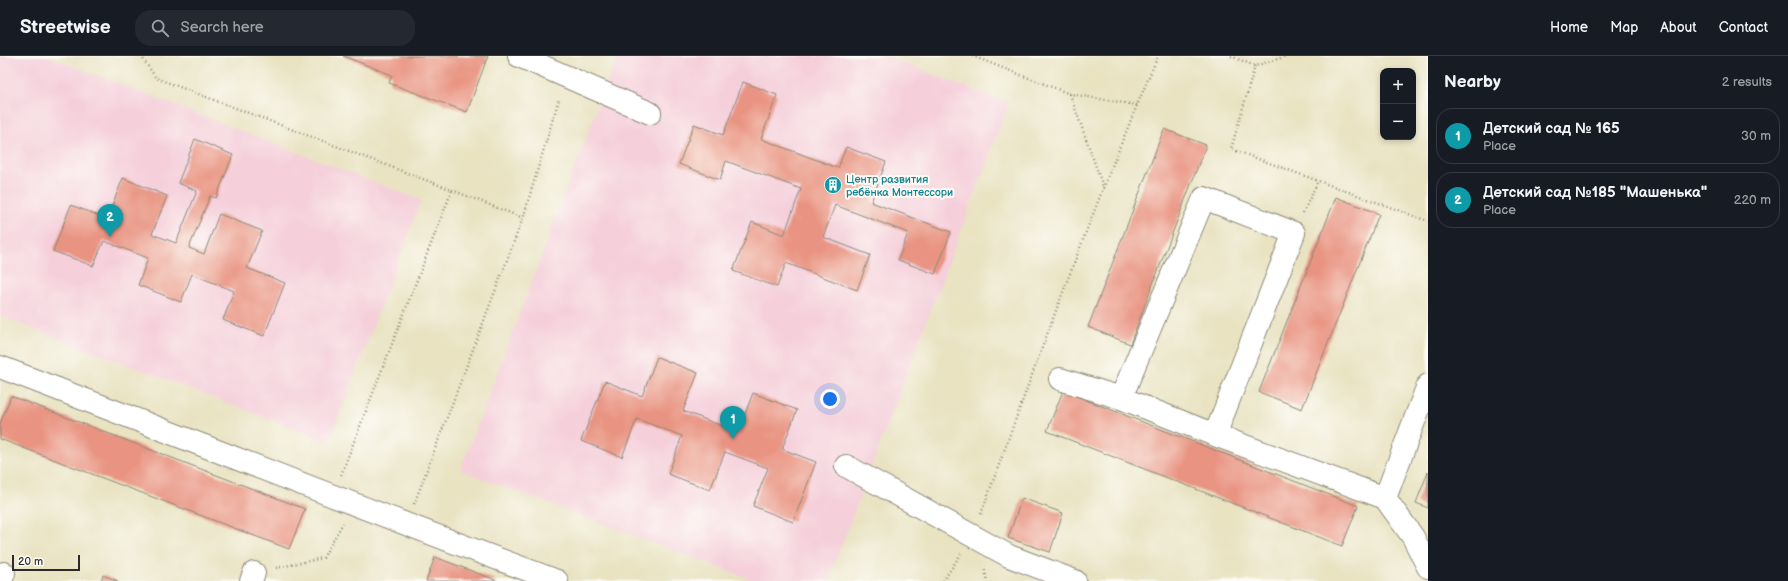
<!DOCTYPE html>
<meta charset="utf-8">
<style>
:root{--surface:#171b24;--page:#242831;--text:#f1f3f6;--muted:#9ea1a6;--line:#363941;--accent:#d1495b}
body{margin:0;font-family:"Balsamiq Sans",sans-serif;background:var(--page);color:var(--text)}
.controls{position:absolute;right:12px;top:12px;display:grid;overflow:hidden;border-radius:8px;box-shadow:0 2px 6px #0003}
.controls button{width:36px;height:36px;display:grid;place-items:center;padding:0;border:0;border-bottom:1px solid var(--line);background:var(--surface);color:var(--text);font:20px sans-serif}
.scale{position:absolute;left:12px;bottom:10px;width:68px;box-sizing:border-box;padding-left:4px;border:2px solid #2b2b2b;border-top:0;font-size:11px;line-height:14px;white-space:nowrap;color:#2b2b2b;-webkit-text-stroke:3px #fdfcf7;paint-order:stroke}
.you{position:absolute;left:830px;top:343px;width:14px;height:14px;margin:-10px;border:3px solid #fff;border-radius:50%;background:#1a73e8;box-shadow:0 0 0 6px #1a73e833}
.badge{display:grid;place-items:center;width:26px;height:26px;border-radius:50%;background:var(--accent);color:#fff;font-size:13px;font-weight:700}
.pin{position:absolute;translate:-50% -33px;filter:drop-shadow(0 1px 2px #0008)}
.pin::after{content:'';position:absolute;top:21px;width:14px;height:12px;background:inherit;clip-path:polygon(0 0,100% 0,50% 100%)}
.list{margin:0;padding:0;list-style:none}
h2{display:flex;justify-content:space-between;align-items:center;height:52px;margin:0;padding:0 16px;font-size:17px}
h2 small{font-size:13px;font-weight:400;color:var(--muted)}
.list li{display:grid;grid-template-columns:26px 1fr auto;gap:12px;align-items:center;box-sizing:border-box;height:56px;margin:0 8px 8px;padding:0 8px;border:1px solid var(--line);border-radius:16px}
.list b{display:block;font-size:15px;white-space:nowrap}
.list p{margin:0;font-size:13px;white-space:nowrap;color:var(--muted)}
.list em{font-size:13px;font-style:normal;color:var(--muted)}
.icon{flex:none;width:22px;height:22px;fill:none;stroke:currentColor;stroke-width:2;stroke-linecap:round;stroke-linejoin:round}
.map{position:relative;flex:none;width:1428px;height:525px;overflow:hidden}
header{display:flex;align-items:center;gap:24px;box-sizing:border-box;height:56px;padding:0 20px;background:var(--surface);border-bottom:1px solid var(--line)}
header strong{font-size:19px}
nav{display:flex;gap:22px;margin-inline-start:auto;font-size:14px}
.search{width:280px;height:36px;background:var(--page);display:flex;align-items:center;gap:10px;box-sizing:border-box;padding:0 14px;border-radius:16px;color:var(--muted);font-size:15px}
main{display:flex}
aside{flex:1;background:var(--surface)}
.map>svg:first-child{display:block}
.built{fill:#f5cfda}
.building{fill:#e99482}
.lines{fill:none;stroke-linecap:round;stroke-linejoin:round}
.minor-casing{stroke:#8a8776;stroke-width:24}
.path{stroke:#8a8776;stroke-width:2.5;stroke-dasharray:1 3;stroke-linecap:butt}
.minor{stroke:#fff;stroke-width:22}
.labels{text-anchor:middle;stroke-width:4;stroke-linejoin:round;paint-order:stroke}
.culture-label{font-size:11px;fill:#0d838f;stroke:#fdfcf7;text-anchor:start}
</style>
<header>
<strong>Streetwise</strong>
<div class="search"><svg class="icon" aria-label="search" viewBox="0 0 24 24"><circle cx="10" cy="10" r="6"/><path d="M15 15l6 6"/></svg>Search here</div>
<nav><a>Home</a><a>Map</a><a>About</a><a>Contact</a></nav>
</header>
<main>
<div class="map">
<svg width="1428" height="525" viewBox="0 0 1428 525">
<rect width="100%" height="100%" fill="#fdfcf7"/>
<filter id="ink" filterUnits="userSpaceOnUse"><feTurbulence type="fractalNoise" baseFrequency=".025" numOctaves="2"/><feDisplacementMap in="SourceGraphic" scale="8" xChannelSelector="R" yChannelSelector="G"/><feConvolveMatrix kernelMatrix="1 2 1 2 8 2 1 2 1" color-interpolation-filters="sRGB"/></filter>
<filter id="wash" filterUnits="userSpaceOnUse"><feTurbulence type="fractalNoise" baseFrequency=".012" numOctaves="4" result="noise"/><feDisplacementMap in="SourceGraphic" scale="16" xChannelSelector="R" yChannelSelector="G"/><feGaussianBlur stdDeviation="0.9" result="paint"/><feColorMatrix in="noise" values="0 0 0 0 0 0 0 0 0 0 0 0 0 0 0 0 0 1.4 0 .05"/><feComposite in="paint" operator="in"/></filter>
<g filter="url(#wash)">
<rect width="100%" height="100%" fill="#e9e3c2"/>
<path class="built" d="M0 0H47L421 144 329 386 0 260Z
M617 0H885L1009 47 828 525H755L460 414Z"/>
<g id="blocks">
<path class="building" d="M343 0H488L467 56 389 27 392 19Z
M743 26 777 39 761 83 838 112 846 91 886 106 871 146 951 176 935 218 898 204 908 177 835 149 823 181 870 199 857 234 786 207 777 231 733 215 752 166 784 179 801 133 726 105 720 124 679 108 694 68 723 79Z
M1164 73 1206 89 1130 288 1088 271Z
M195 83 233 99 216 142 210 140 189 192 204 198 219 158 262 175 247 212 285 227 264 280 223 264 234 235 192 218 181 246 138 229 148 202 104 185 93 210 53 195 71 149 107 163 123 122 167 140 152 178 176 187 197 135 178 127Z
M1336 141 1379 158 1302 353 1259 336Z
M657 301 698 317 683 355 738 376 753 337 797 354 782 393 816 406 793 466 753 450 768 412 725 396 710 434 668 418 682 380 637 363 622 401 581 385 605 325 642 340Z
M1063 335 1358 450 1342 490 1047 375Z
M11 340 305 453 289 493 0 383V368Z
M1428 416V452L1416 447Z
M1022 442 1063 457 1050 496 1008 482Z
M435 501 498 525H426Z
M103 519 118 525H101Z"/>
</g>
</g>
<g filter="url(#ink)">
<use href="#blocks" fill-opacity="0" stroke="#8a8776" stroke-width="1"/>
<g class="lines">
<defs>
<path id="minor" d="M519 0 650 57
M0 311C186 382 370 456 557 525
M1060 323 1121 342 1215 379 1385 442 1428 329
M1121 342 1204 142 1294 177 1215 379
M846 410 1009 500 1075 525
M1385 442 1413 481 1428 511
M1 525 4 517
M251 525 254 517"/>
</defs>
<use href="#minor" class="minor-casing"/>
<path class="path" d="M141 0 156 22 452 134 341 419
M972 0 1070 38 1137 49
M1231 0 1255 10 1287 0
M1255 10 1231 93 1428 165
M1070 38 1104 133
M452 134 523 162
M1303 157 1318 125
M414 448 523 162 559 43
M981 458C1037 305 1093 150 1158 0
M276 512 323 502 343 467
M985 514 987 525
M943 525 961 498"/>
<use href="#minor" class="minor"/>
</g>
</g>
<defs>
<symbol id="building-disc" viewBox="-11 -11 22 22"><circle r="9.5" fill="#0f9aa8" stroke="#fdfcf7"/><path d="M-4-6H4V6H1V3H-1V6H-4ZM-2.5-4.3h1.7v1.8h-1.7ZM.8-4.3h1.7v1.8H.8ZM-2.5-1h1.7V.8h-1.7ZM.8-1h1.7V.8H.8Z" fill="#fff"/></symbol>
</defs>
<g fill-rule="evenodd">
<use href="#building-disc" x="823" y="119" width="20" height="20"/>
</g>
<g class="labels">
<g class="culture-label">
<text x="846" y="127">Центр развития<tspan x="846" dy="13">ребёнка Монтессори</tspan></text>
</g>
</g>
</svg>
<div class="controls">
<button>+</button>
<button>−</button>
</div>
<div class="scale">20 m</div>
<div class="you"></div>
<div class="pin badge" style="left:733px;top:383px;background:#0f9aa8">1</div>
<div class="pin badge" style="left:110px;top:181px;background:#0f9aa8">2</div>
</div>
<aside>
<h2>Nearby<small>2 results</small></h2>
<ul class="list">
<li><span class="badge" style="background:#0f9aa8">1</span><div><b>Детский сад № 165</b><p>Place</p></div><em>30 m</em></li>
<li><span class="badge" style="background:#0f9aa8">2</span><div><b>Детский сад №185 &quot;Машенька&quot;</b><p>Place</p></div><em>220 m</em></li>
</ul>
</aside>
</main>
